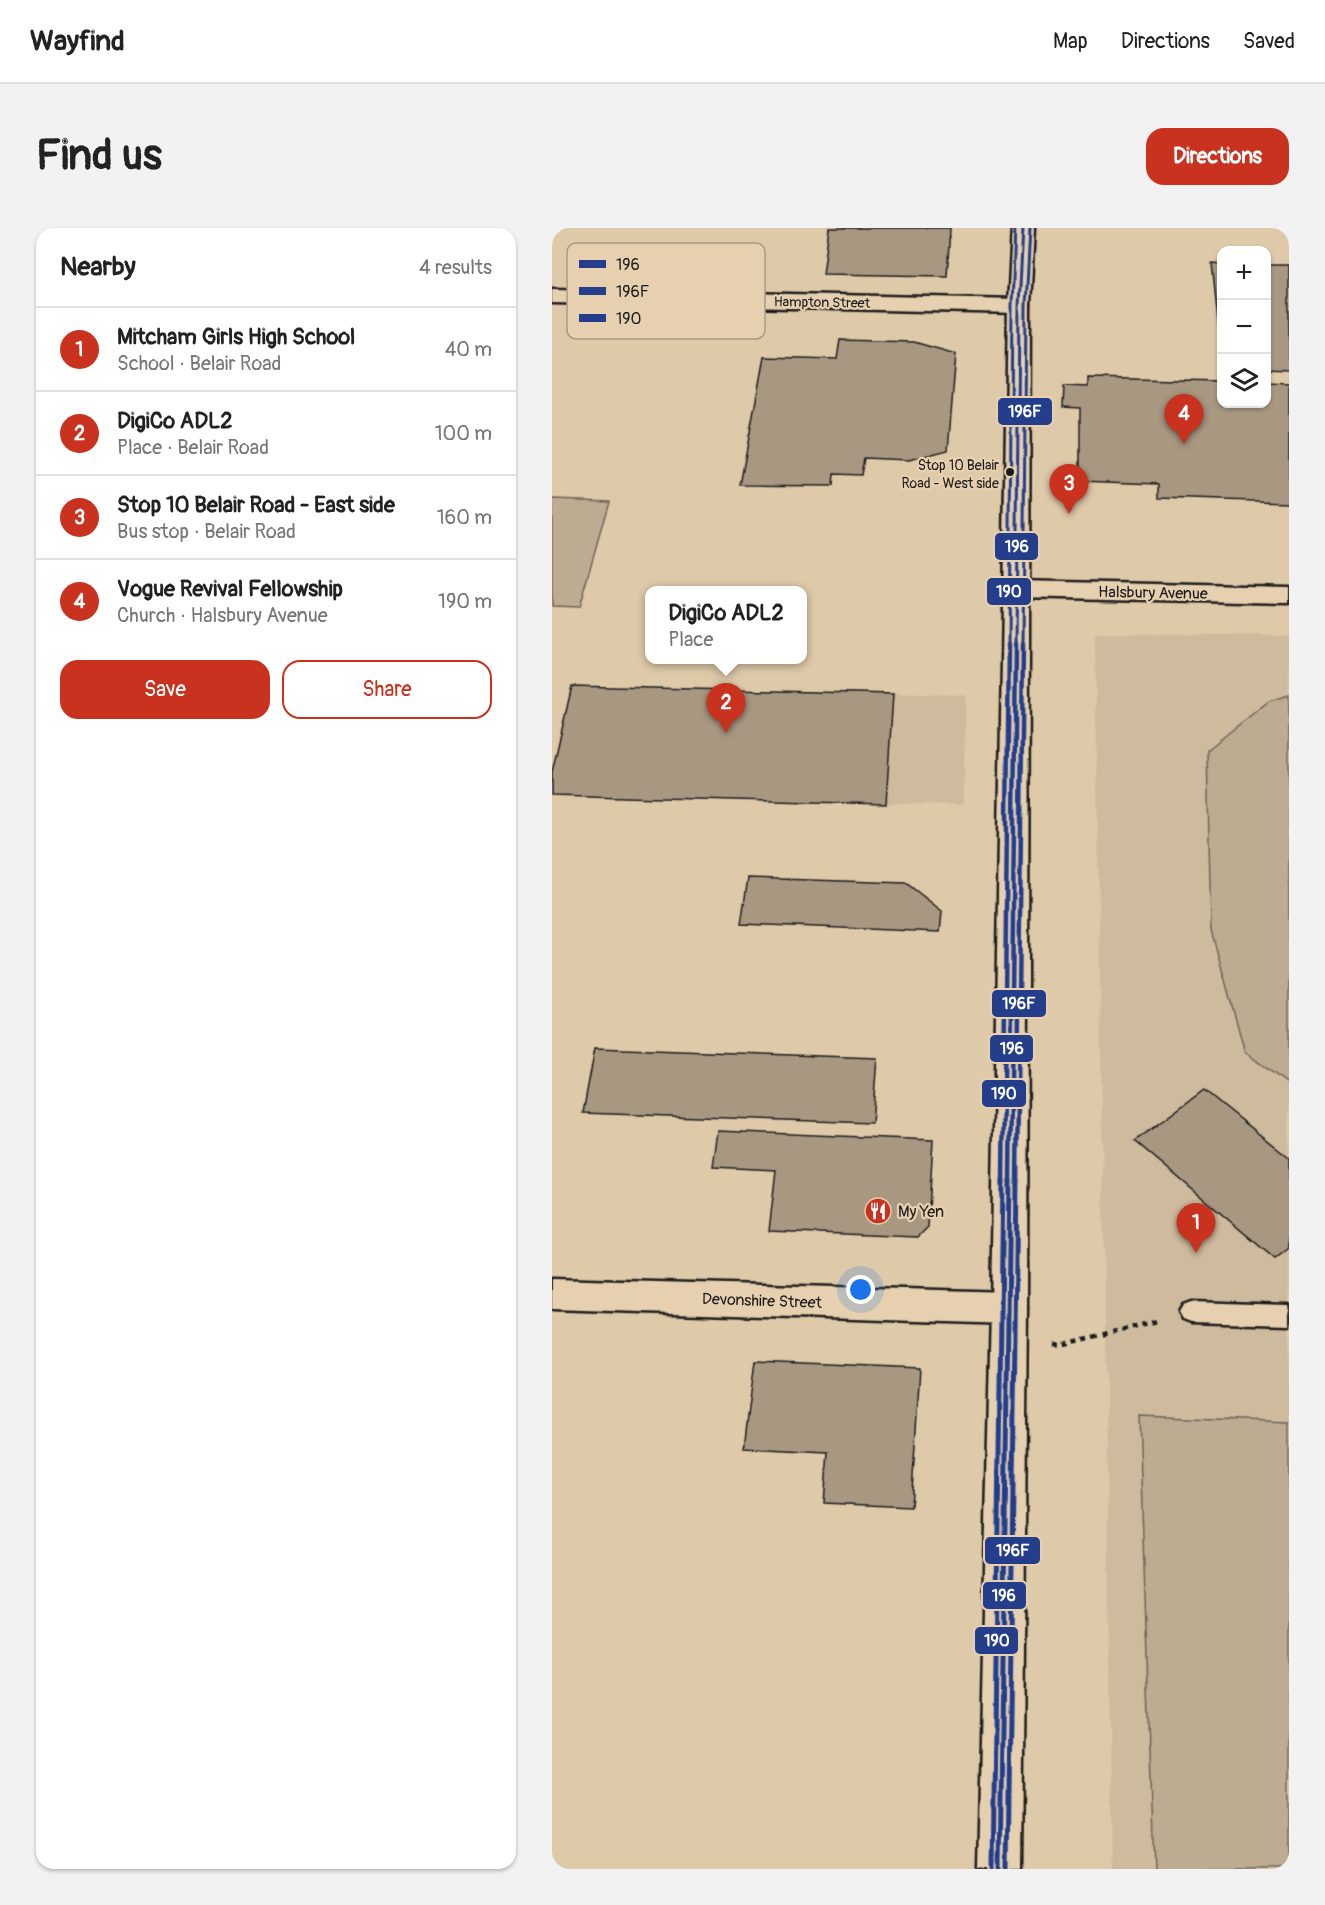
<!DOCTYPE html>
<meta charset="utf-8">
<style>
:root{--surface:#fff;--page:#f2f2f2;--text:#222;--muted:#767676;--line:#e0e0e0;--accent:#c8321e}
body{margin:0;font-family:Pangolin,sans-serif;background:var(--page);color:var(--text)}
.controls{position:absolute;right:18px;top:18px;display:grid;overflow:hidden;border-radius:12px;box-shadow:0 2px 4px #0004}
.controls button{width:54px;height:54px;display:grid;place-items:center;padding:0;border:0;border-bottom:2px solid var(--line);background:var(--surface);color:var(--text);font:30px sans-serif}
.you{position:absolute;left:309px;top:1062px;width:21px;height:21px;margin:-15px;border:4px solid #fff;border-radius:50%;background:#1a73e8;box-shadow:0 0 0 9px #1a73e833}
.badge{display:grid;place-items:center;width:39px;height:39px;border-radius:50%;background:var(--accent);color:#fff;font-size:20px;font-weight:700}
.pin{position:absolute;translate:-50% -50px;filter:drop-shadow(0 2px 3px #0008)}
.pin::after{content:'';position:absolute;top:32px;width:21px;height:18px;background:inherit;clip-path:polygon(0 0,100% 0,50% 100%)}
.popup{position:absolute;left:93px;top:358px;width:162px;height:78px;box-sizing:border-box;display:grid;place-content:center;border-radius:12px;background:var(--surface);filter:drop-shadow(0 2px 4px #0005);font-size:20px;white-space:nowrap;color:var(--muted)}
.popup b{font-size:22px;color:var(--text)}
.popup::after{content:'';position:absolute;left:50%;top:100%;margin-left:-12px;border:12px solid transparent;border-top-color:var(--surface)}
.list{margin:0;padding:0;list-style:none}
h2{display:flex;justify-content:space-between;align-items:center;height:78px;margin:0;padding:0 24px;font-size:26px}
h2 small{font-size:20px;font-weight:400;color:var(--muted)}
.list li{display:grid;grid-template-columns:39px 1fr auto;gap:18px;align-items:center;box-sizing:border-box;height:84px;padding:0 24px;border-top:2px solid var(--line)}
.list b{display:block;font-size:22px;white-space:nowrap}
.list p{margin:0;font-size:20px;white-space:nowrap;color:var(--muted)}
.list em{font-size:20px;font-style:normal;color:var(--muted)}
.actions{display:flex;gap:12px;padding:18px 24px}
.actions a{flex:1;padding:14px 0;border:2px solid var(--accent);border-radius:18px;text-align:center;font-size:21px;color:var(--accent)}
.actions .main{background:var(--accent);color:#fff}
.icon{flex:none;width:33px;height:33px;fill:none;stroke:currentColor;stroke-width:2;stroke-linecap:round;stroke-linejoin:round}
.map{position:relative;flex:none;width:737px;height:1641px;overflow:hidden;border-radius:18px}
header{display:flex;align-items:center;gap:36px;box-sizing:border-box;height:84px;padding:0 30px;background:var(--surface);border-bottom:2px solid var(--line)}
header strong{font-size:28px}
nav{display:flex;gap:33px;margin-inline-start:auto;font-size:21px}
.intro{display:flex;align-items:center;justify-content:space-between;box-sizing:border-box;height:144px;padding:0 36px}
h1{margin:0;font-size:42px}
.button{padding:15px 27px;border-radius:18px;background:var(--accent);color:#fff;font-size:21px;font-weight:700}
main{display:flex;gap:36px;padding:0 36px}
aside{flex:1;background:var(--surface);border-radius:18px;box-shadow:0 2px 4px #0004}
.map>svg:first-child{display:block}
.built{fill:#ceba9d}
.green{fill:#beac92;stroke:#6d6457;stroke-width:1.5}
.building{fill:#a89882;stroke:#1c1c1c;stroke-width:1.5}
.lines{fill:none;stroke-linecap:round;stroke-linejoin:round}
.lane-casing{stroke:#1c1c1c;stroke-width:5}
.street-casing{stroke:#1c1c1c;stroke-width:5}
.secondary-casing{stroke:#1c1c1c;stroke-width:5}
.path{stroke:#1c1c1c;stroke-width:4.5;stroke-dasharray:5 5;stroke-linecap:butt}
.lane{fill:#e6d0af;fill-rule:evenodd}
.street{fill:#e6d0af;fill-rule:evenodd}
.secondary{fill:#e6d0af;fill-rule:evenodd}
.bus-1-far2-casing{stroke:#e6d0af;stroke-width:6}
.bus-1-far1-casing{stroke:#e6d0af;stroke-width:9}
.bus-1-casing{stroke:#e6d0af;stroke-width:10}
.bus-2-far2-casing{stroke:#e6d0af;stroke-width:6}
.bus-2-far1-casing{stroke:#e6d0af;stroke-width:9}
.bus-2-casing{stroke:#e6d0af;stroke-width:10}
.bus-3-far2-casing{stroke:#e6d0af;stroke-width:6}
.bus-3-far1-casing{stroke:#e6d0af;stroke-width:9}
.bus-3-casing{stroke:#e6d0af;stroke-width:10}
.bus-1-far2{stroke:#243e8c;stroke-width:3}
.bus-1-far1{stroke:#243e8c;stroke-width:4.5}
.bus-1{stroke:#243e8c;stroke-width:5}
.bus-2-far2{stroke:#243e8c;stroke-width:3}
.bus-2-far1{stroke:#243e8c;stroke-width:4.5}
.bus-2{stroke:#243e8c;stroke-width:5}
.bus-3-far2{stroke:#243e8c;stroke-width:3}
.bus-3-far1{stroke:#243e8c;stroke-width:4.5}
.bus-3{stroke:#243e8c;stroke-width:5}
.bus-dot{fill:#1c1c1c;stroke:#e6d0af;stroke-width:2}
.labels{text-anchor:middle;stroke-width:4.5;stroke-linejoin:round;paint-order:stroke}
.far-street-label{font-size:14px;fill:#1c1c1c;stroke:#e6d0af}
.bus-label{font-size:14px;fill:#1c1c1c;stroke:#e6d0af;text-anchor:end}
.street-label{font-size:16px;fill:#1c1c1c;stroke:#e6d0af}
.poi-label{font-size:16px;fill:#1c1c1c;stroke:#e6d0af;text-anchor:start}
.key{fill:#e6d0af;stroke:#a99a83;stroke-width:1.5}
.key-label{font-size:16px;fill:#1c1c1c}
.line-badge{stroke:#e6d0af;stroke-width:2}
.badge-label{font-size:16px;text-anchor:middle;font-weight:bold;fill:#fff}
</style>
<header>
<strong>Wayfind</strong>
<nav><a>Map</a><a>Directions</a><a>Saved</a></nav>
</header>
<div class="intro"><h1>Find us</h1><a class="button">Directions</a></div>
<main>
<aside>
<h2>Nearby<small>4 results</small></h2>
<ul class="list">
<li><span class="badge">1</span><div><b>Mitcham Girls High School</b><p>School · Belair Road</p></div><em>40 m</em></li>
<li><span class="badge">2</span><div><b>DigiCo ADL2</b><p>Place · Belair Road</p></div><em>100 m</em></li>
<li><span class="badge">3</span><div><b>Stop 10 Belair Road - East side</b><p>Bus stop · Belair Road</p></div><em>160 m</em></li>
<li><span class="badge">4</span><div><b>Vogue Revival Fellowship</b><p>Church · Halsbury Avenue</p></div><em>190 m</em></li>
</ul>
<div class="actions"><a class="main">Save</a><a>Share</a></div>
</aside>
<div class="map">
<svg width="737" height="1641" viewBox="0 0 737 1641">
<rect width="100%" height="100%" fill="#dec9a9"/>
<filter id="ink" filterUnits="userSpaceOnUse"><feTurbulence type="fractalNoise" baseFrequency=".0167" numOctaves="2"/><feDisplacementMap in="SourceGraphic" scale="12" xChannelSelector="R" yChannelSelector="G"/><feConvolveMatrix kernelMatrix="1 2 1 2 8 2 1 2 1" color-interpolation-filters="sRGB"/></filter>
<g filter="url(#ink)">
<path class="built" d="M543 405 737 408V1641H561Z
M20 458 414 467 411 577 0 567V544Z"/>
<path class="green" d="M0 271 57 273 27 379 0 378Z
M737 467V857L693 824 659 702 655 522 717 473Z
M587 1188 737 1194V1641H602Z"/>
<path class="building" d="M277 0H398L395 48 271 46Z
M660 35 670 36V132Z
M714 37H737V142L714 141Z
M288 112 362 114 404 126 396 222 357 232 312 230 309 247 282 246 281 258 188 257 212 129 285 131Z
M536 150 670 153V176H714V154L737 155V274L607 270V256L528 253V180L511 179 512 158 536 159Z
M20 458 341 466 334 576 0 567V544Z
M196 650 354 655 390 683 388 704 189 696Z
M43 820 325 830 320 895 31 885Z
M652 862 737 930V1020L723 1031 583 913Z
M166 903 381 912 376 999 366 1009 217 1003 224 942 161 939Z
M203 1133 368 1140 359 1279 272 1275 276 1224 192 1220Z"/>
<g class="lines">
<defs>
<path id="lane" d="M639 1074 737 1077V1097L639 1094 631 1091 627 1084 631 1077Z"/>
<path id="street" d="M0 61 467 71 475 73 478 78 475 83 467 85 0 75Z
M464 353 737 359V375L464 369 455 367 451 361 455 355Z
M0 1051 457 1064 470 1069 475 1080 470 1091 457 1096 0 1081Z"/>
<path id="secondary" d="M460 0H482L478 78 475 1080 470 1641H426L439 1080 456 78Z"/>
</defs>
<use href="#lane" class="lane-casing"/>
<use href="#street" class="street-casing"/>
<use href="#secondary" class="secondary-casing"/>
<path class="path" d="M502 1116 508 1117 605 1093"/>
<use href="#lane" class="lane"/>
<use href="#street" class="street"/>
<use href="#secondary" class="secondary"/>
<defs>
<path id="bus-1-far2" d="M464 418 467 78 471 0"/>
<path id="bus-1-far1" d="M458 954 464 416"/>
<path id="bus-1" d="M448 1641 458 952"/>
<path id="bus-2-far2" d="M471 418 474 78 478 0"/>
<path id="bus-2-far1" d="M465 954 471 416"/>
<path id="bus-2" d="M456 1641 465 952"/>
<path id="bus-3-far2" d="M457 418 460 78 463 0"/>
<path id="bus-3-far1" d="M451 954 457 416"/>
<path id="bus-3" d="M441 1641 451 952"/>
</defs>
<use href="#bus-1-far2" class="bus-1-far2-casing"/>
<use href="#bus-1-far1" class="bus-1-far1-casing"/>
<use href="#bus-1" class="bus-1-casing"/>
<use href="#bus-2-far2" class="bus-2-far2-casing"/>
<use href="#bus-2-far1" class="bus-2-far1-casing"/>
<use href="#bus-2" class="bus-2-casing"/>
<use href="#bus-3-far2" class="bus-3-far2-casing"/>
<use href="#bus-3-far1" class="bus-3-far1-casing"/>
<use href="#bus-3" class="bus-3-casing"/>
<use href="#bus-1-far2" class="bus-1-far2"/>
<use href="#bus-1-far1" class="bus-1-far1"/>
<use href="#bus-1" class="bus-1"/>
<use href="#bus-2-far2" class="bus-2-far2"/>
<use href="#bus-2-far1" class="bus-2-far1"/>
<use href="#bus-2" class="bus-2"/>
<use href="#bus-3-far2" class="bus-3-far2"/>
<use href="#bus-3-far1" class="bus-3-far1"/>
<use href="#bus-3" class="bus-3"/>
</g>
</g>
<defs>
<symbol id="restaurant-disc" viewBox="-11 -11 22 22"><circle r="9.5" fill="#c8321e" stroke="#e6d0af"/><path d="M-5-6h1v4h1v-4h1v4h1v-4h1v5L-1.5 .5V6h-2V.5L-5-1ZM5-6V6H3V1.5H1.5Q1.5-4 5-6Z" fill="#fff"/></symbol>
</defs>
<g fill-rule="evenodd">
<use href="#restaurant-disc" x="311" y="968" width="30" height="30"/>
</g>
<circle class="bus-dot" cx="458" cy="244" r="5"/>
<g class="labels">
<g class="far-street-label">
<text transform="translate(270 74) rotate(1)" y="5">Hampton Street</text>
</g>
<g class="bus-label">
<text x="447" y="242">Stop 10 Belair<tspan x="447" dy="18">Road - West side</tspan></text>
</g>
<g class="street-label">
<text transform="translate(601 364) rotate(1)" y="6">Halsbury Avenue</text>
<text transform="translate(210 1072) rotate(2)" y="6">Devonshire Street</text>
</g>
<g class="poi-label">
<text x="346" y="989">My Yen</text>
</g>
</g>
<rect x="15" y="15" width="198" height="96" rx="9" class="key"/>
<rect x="27" y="32" width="27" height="8" fill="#243e8c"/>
<rect x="27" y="59" width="27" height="8" fill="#243e8c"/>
<rect x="27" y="86" width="27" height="8" fill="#243e8c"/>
<g class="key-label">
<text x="64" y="42">196</text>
<text x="64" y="69">196F</text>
<text x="64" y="96">190</text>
</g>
<g class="line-badge">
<rect x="445" y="169" width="56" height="29" rx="6" fill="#243e8c"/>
<rect x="442" y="304" width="45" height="29" rx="6" fill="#243e8c"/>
<rect x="434" y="349" width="46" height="29" rx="6" fill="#243e8c"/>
<rect x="439" y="761" width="56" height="29" rx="6" fill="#243e8c"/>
<rect x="437" y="806" width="45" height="29" rx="6" fill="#243e8c"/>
<rect x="429" y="851" width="46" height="29" rx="6" fill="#243e8c"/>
<rect x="432" y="1308" width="57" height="29" rx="6" fill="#243e8c"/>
<rect x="430" y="1353" width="45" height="29" rx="6" fill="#243e8c"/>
<rect x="422" y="1398" width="45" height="29" rx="6" fill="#243e8c"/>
</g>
<g class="badge-label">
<text x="473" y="189">196F</text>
<text x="465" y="324">196</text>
<text x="457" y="369">190</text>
<text x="467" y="781">196F</text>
<text x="460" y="826">196</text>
<text x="452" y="871">190</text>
<text x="461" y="1328">196F</text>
<text x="452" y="1373">196</text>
<text x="445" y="1418">190</text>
</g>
</svg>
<div class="controls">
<button>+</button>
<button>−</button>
<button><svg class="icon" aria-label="layers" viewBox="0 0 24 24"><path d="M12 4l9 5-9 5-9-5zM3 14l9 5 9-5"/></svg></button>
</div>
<div class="you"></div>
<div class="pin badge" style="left:644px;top:1025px">1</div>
<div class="pin badge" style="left:174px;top:505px">2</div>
<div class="popup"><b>DigiCo ADL2</b>Place</div>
<div class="pin badge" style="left:517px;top:286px">3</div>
<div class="pin badge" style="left:632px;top:216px">4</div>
</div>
</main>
